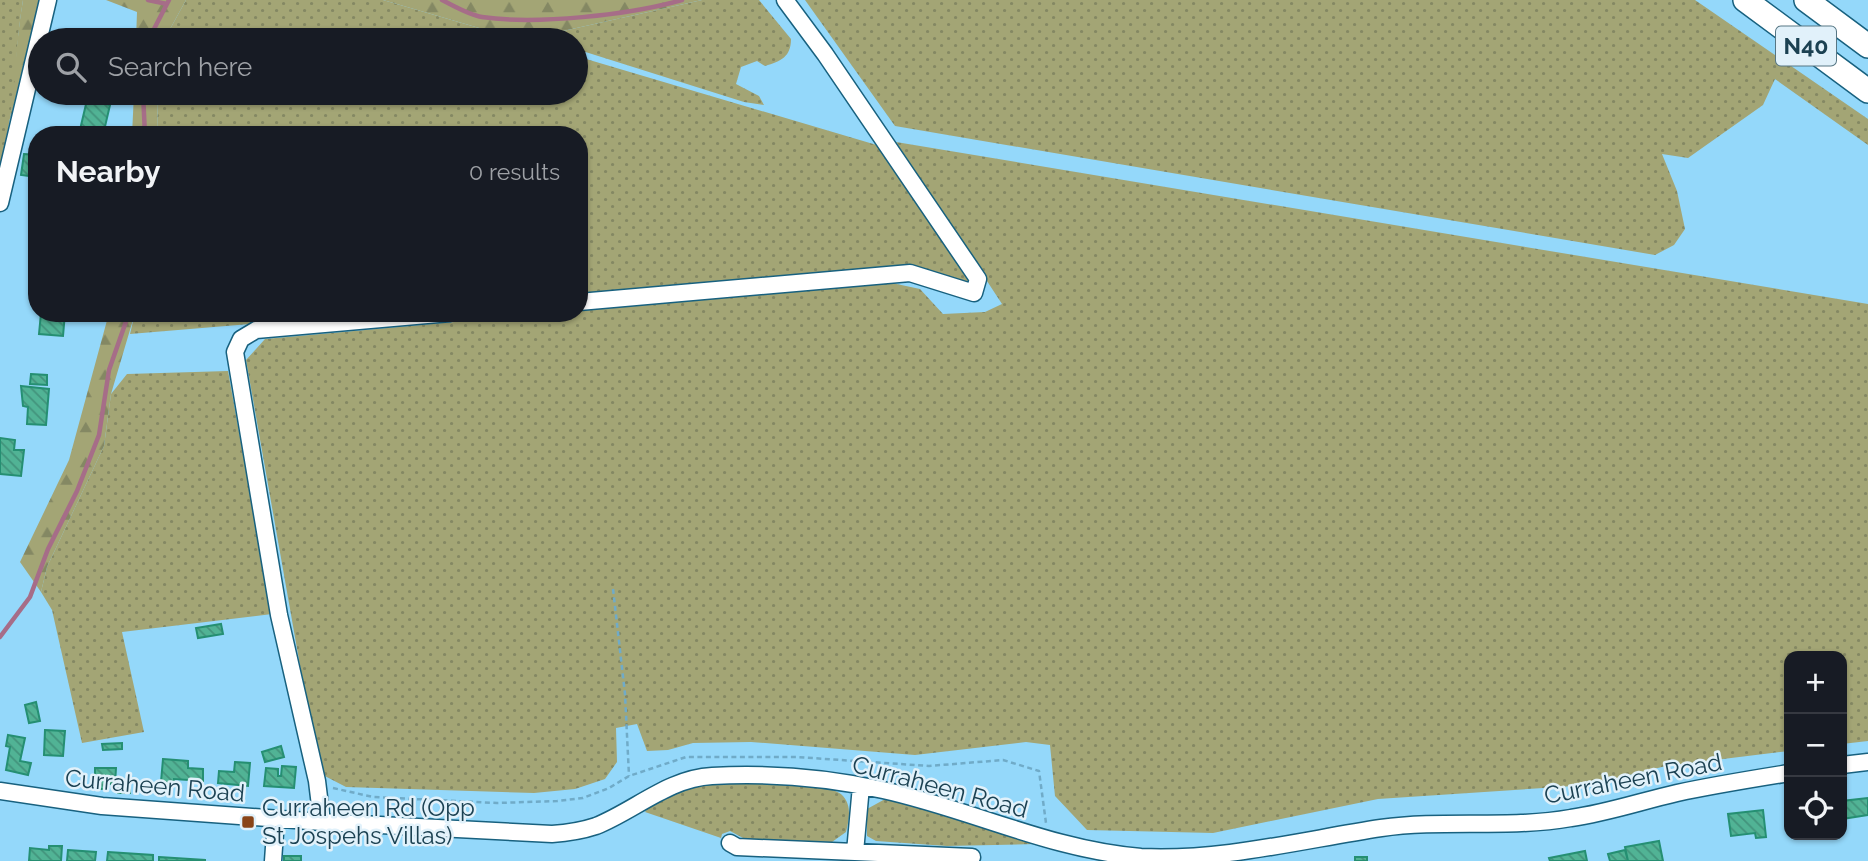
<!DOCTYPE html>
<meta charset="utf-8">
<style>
:root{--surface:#171b24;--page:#20242c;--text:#f1f3f6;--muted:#9ea1a6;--line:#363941}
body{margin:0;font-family:Raleway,sans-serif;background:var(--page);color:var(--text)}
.controls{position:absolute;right:21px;bottom:21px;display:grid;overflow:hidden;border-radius:14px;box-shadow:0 2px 5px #0004}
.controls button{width:63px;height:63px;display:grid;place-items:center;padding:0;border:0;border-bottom:2px solid var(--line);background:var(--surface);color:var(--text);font:35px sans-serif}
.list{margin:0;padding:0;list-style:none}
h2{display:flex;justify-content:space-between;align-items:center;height:91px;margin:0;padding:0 28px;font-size:30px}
h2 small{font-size:23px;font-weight:400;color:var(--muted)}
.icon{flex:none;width:38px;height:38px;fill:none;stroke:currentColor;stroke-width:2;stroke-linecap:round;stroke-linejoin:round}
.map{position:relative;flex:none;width:1868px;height:861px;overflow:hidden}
.search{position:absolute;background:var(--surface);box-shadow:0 2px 5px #0004;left:28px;top:28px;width:560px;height:77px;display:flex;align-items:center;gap:18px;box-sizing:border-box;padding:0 24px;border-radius:38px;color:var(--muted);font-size:26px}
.panel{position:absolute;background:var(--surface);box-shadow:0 2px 5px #0004;left:28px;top:126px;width:560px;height:196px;border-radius:28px}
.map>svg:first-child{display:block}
.grass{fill:url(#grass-dots)}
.forest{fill:url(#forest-firs)}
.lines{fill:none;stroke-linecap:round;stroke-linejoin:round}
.stream{stroke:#a66d88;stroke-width:4.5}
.building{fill:url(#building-back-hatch);stroke:#258f72;stroke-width:2}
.minor-casing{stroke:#18617f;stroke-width:19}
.highway-casing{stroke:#18617f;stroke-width:26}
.path{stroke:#70abc8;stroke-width:2.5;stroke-dasharray:5 3.5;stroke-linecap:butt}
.minor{stroke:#fff;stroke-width:16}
.highway{stroke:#fff;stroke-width:23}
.poi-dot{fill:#894518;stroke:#e1f1fa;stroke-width:2.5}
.labels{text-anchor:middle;stroke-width:5;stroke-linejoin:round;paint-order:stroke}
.shield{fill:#e1f1fa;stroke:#567684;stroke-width:2}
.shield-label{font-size:23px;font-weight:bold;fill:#1b4152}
.street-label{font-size:24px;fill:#1b4152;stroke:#e1f1fa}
.poi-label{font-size:24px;fill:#1b4152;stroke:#e1f1fa;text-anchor:start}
</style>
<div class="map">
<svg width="1868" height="861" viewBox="0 0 1868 861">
<defs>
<pattern id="grass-dots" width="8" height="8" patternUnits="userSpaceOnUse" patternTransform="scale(1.75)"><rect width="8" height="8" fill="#a3a575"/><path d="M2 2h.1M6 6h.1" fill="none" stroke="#848863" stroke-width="1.8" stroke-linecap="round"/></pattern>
<pattern id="forest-firs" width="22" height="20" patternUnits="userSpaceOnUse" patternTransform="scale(1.75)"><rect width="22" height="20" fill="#a3a575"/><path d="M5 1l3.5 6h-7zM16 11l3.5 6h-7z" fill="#848863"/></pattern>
<pattern id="building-back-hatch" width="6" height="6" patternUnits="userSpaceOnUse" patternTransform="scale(1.75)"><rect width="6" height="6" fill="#51b395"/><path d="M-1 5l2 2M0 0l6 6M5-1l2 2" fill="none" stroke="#42937c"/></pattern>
</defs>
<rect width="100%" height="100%" fill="#94d8fa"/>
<path class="grass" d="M0 0H23C19 24 17 46 16 70 14 103 7 135 0 167Z
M186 0H383L520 40H164Z
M702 0H759L791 39C791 57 781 61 765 66L757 61 741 67 736 84 759 96 764 105 744 102 576 49V40H549L563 31Z
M805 0H1695L1868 119V145L1775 79 1763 105 1688 158 1662 154 1677 191 1685 229 1674 245 1655 255 895 126Z
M576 56 880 146 969 280 962 285 913 270 579 297V135H158L157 93H576Z
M896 142 1868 304V741L1842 744V656H1789V751L1666 766 1589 785 1378 799 1213 833 1087 830 1055 796 1050 745 1026 742 915 755 751 742 693 743 668 750 647 751 637 724 616 728 617 762 605 779 575 789 534 793 346 787 319 773 246 360 265 339 553 313H579V311L892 283 920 289 943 314 985 312 1002 304Z
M135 313H383L130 334Z
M228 371 272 614 122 632 144 732 82 743 52 610 41 592 47 567 104 446 111 394 127 374Z
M721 782C744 783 830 780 843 796 852 806 849 820 846 832L832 842 745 839 730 831 722 834 721 838 645 812C659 790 697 786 721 782Z
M887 798 1036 844 947 846 876 841 867 836V809Z"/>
<path class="forest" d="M23 0H39L10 121C15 81 16 40 23 0Z
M106 0H186L164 40H136L137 12Z
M383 0H702L563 31 549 40H520Z
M134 93H157L158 135H132Z
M109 313H135L111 394 104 446 47 567 41 592 20 562 69 460Z"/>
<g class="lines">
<path class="stream" d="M148 0 167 4
M442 0C454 6 469 15 482 17 536 25 629 15 682 0
M151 40 154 29 169 0
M143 93 145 135
M0 637 30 597 48 549 77 491 99 435 109 370 129 313"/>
</g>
<path class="building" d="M87 100 110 105 103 135 79 134Z
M24 154 37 155V177L21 175Z
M41 313H65L63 336 39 334Z
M31 374 47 375V385L30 384Z
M21 386 49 389 46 425 27 424 28 407 23 406Z
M0 438 15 440 14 450H24L21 476 0 474Z
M221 624 223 634 198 638 196 628Z
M36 702 40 721 29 723 25 705Z
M45 730 65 731 63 756 44 755Z
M8 735 25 738 20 761 31 763 28 775 6 770 10 747 6 746Z
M122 743V749L103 750 102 744Z
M281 746 284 757 265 762 262 752Z
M163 759 188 761V768L203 769V781L174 779V783L161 782Z
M235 762 250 763 248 786 218 783 219 771 234 772Z
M282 766 296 767 294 788 264 786 266 768 278 769V776H281Z
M95 768H116L115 784H106L105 789H99V783H95Z
M118 786H130V793H118Z
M1868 798V815L1842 819V801Z
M1763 810 1766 837 1756 838 1755 833 1731 836 1728 814Z
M1659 841 1663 861H1628L1625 847Z
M49 846H62L61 861H29L30 848 49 850Z
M68 850 96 852 95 861H67Z
M1625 850 1628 861H1610L1608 854Z
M1585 851 1587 861H1550L1549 858Z
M108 852 153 855V861H107Z
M284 856H301V861H284Z
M159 857 205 860V861H159Z
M1355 857H1367V861H1355Z"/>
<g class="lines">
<defs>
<path id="minor" d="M0 203 48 0
M579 302 910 273 974 293 978 279 825 54 785 0
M1842 765 1868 762
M0 791 102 806 322 822 552 834C567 833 581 831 596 826 634 811 669 778 712 776 768 773 829 778 883 790 970 809 1051 850 1141 857 1221 861 1302 840 1381 828 1444 819 1508 829 1571 818 1607 813 1642 801 1677 793 1714 785 1752 779 1789 773
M322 822 317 781 279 615 235 352 241 339 256 330 450 313
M730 843 737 847 972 857
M855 852 861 786
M273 861 276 819"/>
<path id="highway" d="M1745 0 1868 91
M1806 0 1868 46"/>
</defs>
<use href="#minor" class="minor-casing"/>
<use href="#highway" class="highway-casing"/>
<path class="path" d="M613 589 625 694 629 776
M333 788 373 797 497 803 557 801 583 798 609 788 629 776 686 757H797L929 766 1003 760 1039 771 1046 823"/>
<use href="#minor" class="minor"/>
<use href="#highway" class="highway"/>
</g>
<rect class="poi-dot" x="241" y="815" width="14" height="14" rx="3.5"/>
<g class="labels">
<rect class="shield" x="1776" y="26.5" width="60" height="39" rx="5"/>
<g class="shield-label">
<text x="1806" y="54">N40</text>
</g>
<g class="street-label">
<text transform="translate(1633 779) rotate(-11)" y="8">Curraheen Road</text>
<text transform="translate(155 786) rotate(5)" y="8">Curraheen Road</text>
<text transform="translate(940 787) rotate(15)" y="8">Curraheen Road</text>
</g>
<g class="poi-label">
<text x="262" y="816">Curraheen Rd (Opp<tspan x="262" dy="28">St Jospehs Villas)</tspan></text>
</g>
</g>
</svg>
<div class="controls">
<button>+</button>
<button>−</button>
<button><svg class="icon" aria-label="locate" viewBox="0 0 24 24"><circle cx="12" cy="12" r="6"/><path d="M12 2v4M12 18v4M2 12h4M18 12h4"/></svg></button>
</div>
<div class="search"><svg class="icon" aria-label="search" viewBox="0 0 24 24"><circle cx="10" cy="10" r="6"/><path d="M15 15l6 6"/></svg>Search here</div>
<section class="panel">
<h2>Nearby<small>0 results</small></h2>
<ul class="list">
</ul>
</section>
</div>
